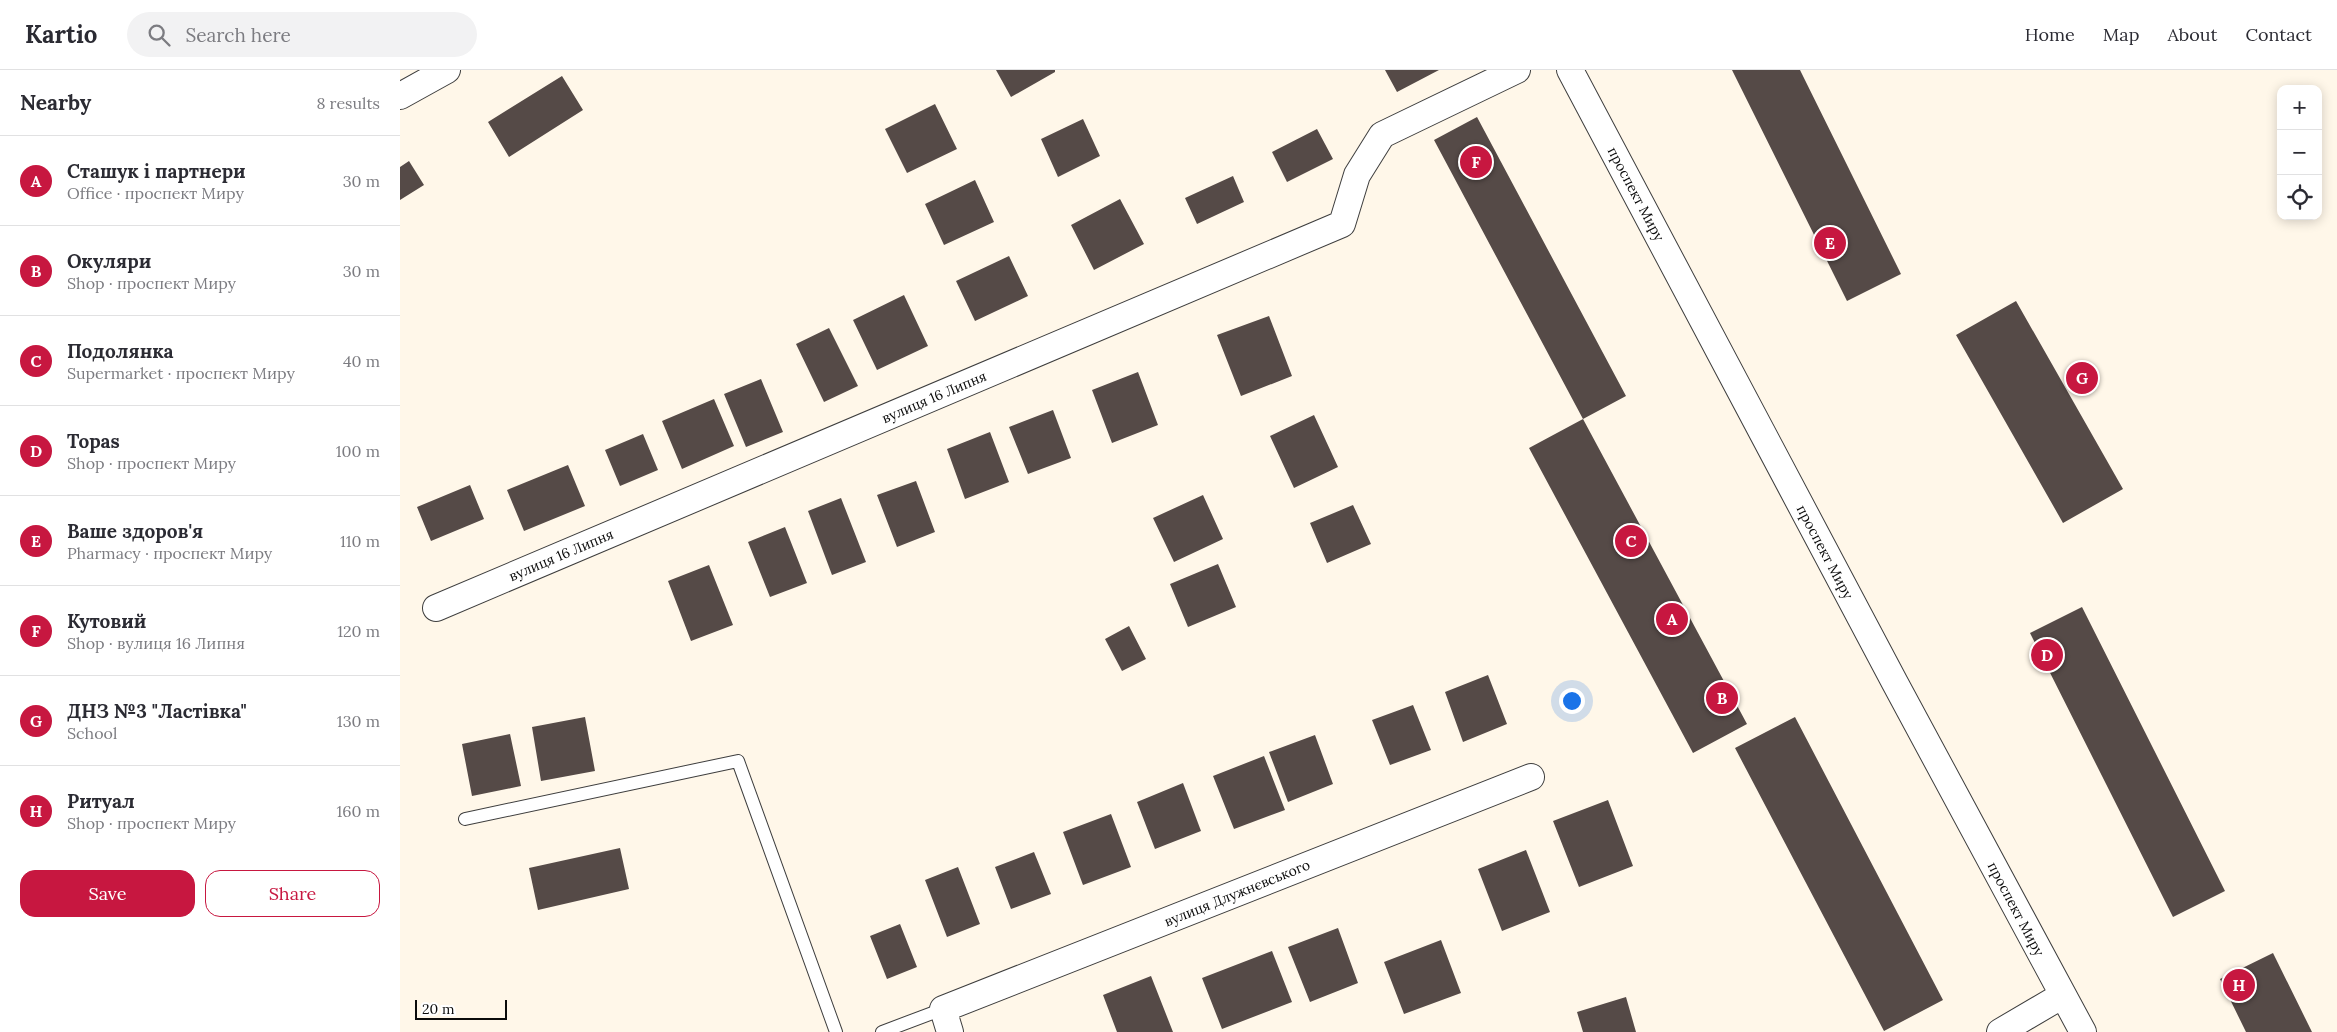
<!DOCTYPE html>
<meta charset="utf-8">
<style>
:root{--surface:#fff;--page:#f2f2f3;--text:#2b2b33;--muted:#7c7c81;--line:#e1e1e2;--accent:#c71740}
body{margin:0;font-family:Lora,serif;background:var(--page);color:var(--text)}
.controls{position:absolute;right:15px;top:15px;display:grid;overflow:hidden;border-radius:10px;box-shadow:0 2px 12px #0003}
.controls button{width:45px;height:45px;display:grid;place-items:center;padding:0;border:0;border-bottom:1px solid var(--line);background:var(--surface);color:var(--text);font:25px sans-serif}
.scale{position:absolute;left:15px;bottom:12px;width:92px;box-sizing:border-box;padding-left:5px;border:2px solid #0b0b0b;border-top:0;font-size:14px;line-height:18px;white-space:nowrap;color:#0b0b0b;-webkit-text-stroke:4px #fff;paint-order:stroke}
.you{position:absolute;left:1171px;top:630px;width:18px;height:18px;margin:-12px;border:4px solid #fff;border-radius:50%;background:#1a73e8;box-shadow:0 0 0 8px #1a73e833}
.badge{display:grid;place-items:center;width:32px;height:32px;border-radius:50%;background:var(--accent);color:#fff;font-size:16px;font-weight:700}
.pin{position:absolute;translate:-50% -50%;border:2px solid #fff;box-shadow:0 1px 5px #0006}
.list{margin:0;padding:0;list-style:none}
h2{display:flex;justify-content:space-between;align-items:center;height:65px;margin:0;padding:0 20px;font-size:21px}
h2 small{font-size:16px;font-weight:400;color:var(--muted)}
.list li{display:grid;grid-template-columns:32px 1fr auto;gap:15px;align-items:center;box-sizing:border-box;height:90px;padding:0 20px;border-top:1px solid var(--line)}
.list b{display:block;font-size:19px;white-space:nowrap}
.list p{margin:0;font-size:16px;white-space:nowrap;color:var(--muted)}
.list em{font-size:16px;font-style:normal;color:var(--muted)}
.actions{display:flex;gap:10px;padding:15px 20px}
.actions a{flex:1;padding:11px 0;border:1px solid var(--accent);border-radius:15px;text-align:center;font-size:18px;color:var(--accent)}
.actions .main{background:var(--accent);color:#fff}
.icon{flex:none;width:28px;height:28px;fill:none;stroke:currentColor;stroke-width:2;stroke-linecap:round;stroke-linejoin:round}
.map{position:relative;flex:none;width:1937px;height:962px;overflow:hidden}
header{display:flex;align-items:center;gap:30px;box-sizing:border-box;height:70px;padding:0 25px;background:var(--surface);border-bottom:1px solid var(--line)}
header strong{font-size:24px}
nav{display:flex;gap:28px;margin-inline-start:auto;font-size:18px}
.search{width:350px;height:45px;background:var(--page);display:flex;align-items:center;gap:12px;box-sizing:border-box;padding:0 18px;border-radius:28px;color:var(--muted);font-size:19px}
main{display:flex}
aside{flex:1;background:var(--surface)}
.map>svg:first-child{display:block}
.building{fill:#554a47}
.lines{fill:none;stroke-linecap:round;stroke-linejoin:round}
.service-casing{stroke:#3e3e3e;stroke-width:14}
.minor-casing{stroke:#3e3e3e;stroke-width:28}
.service{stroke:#fff;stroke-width:12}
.minor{stroke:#fff;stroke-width:26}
.labels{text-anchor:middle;stroke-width:5;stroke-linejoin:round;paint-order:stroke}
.street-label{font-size:14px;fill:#0b0b0b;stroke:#fff}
</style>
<header>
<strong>Kartio</strong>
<div class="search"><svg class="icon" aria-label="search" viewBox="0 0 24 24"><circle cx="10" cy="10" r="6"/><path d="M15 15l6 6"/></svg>Search here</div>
<nav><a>Home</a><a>Map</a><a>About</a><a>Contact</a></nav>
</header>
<main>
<aside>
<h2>Nearby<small>8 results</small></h2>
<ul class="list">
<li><span class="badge">A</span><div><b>Сташук і партнери</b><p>Office · проспект Миру</p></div><em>30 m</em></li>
<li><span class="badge">B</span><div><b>Окуляри</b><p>Shop · проспект Миру</p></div><em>30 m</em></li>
<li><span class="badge">C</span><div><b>Подолянка</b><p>Supermarket · проспект Миру</p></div><em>40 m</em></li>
<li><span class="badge">D</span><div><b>Topas</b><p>Shop · проспект Миру</p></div><em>100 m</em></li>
<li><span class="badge">E</span><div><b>Ваше здоров'я</b><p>Pharmacy · проспект Миру</p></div><em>110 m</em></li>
<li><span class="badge">F</span><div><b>Кутовий</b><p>Shop · вулиця 16 Липня</p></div><em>120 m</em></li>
<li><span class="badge">G</span><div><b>ДНЗ №3 &quot;Ластівка&quot;</b><p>School</p></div><em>130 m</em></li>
<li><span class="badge">H</span><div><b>Ритуал</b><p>Shop · проспект Миру</p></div><em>160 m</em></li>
</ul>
<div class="actions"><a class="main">Save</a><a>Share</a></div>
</aside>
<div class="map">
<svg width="1937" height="962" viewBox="0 0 1937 962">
<rect width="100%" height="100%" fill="#fff7e9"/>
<path class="building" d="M596 0H655V2L611 27Z
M985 0H1039L997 22Z
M1332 0H1400L1501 204 1447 231Z
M162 6 183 40 109 87 88 52Z
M535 34 557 79 507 103 485 59Z
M1077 47 1226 326 1183 349 1034 70Z
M683 49 700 86 658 107 641 69Z
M917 59 933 89 887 112 872 82Z
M9 91 24 115 0 130V97Z
M833 106 844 132 797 154 785 128Z
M575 110 594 152 544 175 525 134Z
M720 129 744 174 694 200 671 155Z
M609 186 628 226 575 251 556 211Z
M504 225 528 276 477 300 453 250Z
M1616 231 1723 419 1663 453 1556 265Z
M869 246 892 306 841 326 817 265Z
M429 258 458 316 424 332 396 274Z
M738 302 758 355 712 373 692 320Z
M361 309 383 362 346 377 324 324Z
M314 329 334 376 282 399 262 351Z
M653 340 671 388 628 404 609 357Z
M914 345 938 397 894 418 870 366Z
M1183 349 1347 654 1293 683 1129 378Z
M590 362 609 412 565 429 547 379Z
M243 364 258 400 220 416 205 380Z
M168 395 185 436 124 461 107 420Z
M516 411 535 462 497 477 477 425Z
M70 415 84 449 31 471 17 437Z
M803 425 823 469 774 492 753 448Z
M441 428 466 492 432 505 408 441Z
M953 435 971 474 927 493 910 453Z
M385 457 407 513 370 527 348 472Z
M818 494 836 537 788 557 770 514Z
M309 495 333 555 291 571 268 511Z
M1682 537 1825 821 1773 847 1630 563Z
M729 556 746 589 722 601 705 569Z
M1088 605 1107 654 1063 672 1045 622Z
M1013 635 1031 680 990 695 972 650Z
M185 647 195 701 141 711 132 657Z
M1395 647 1543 930 1484 961 1335 678Z
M110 664 121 716 72 726 62 674Z
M915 665 933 714 888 732 869 682Z
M864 686 885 740 834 759 813 706Z
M783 713 801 761 755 779 737 732Z
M1208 730 1233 796 1179 817 1153 751Z
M711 744 731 797 683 815 663 762Z
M220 778 229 819 138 840 129 798Z
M1126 780 1150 842 1102 861 1078 799Z
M634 782 651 824 611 839 595 797Z
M558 797 580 854 547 867 525 810Z
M500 854 517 897 487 909 470 866Z
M938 858 958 913 910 932 888 877Z
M1041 870 1061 923 1004 944 984 892Z
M872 881 892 932 822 959 802 908Z
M1873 883 1912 962H1846L1820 909Z
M751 906 773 962H717L703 925Z
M1226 927 1236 962H1183L1177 942Z"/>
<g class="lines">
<defs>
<path id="service" d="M65 749 338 691 436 962
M482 962 543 939"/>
<path id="minor" d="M1170 0 1495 613 1683 962
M0 26 47 0
M36 538 942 154 957 105 982 65 1117 0
M550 962 543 939 1131 707
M1600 962 1663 925"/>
</defs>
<use href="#service" class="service-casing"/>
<use href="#minor" class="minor-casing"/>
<use href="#service" class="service"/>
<use href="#minor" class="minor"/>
</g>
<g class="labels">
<g class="street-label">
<text transform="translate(1236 124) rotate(62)" y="5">проспект Миру</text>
<text transform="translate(534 327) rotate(-23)" y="5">вулиця 16 Липня</text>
<text transform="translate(1425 482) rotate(62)" y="5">проспект Миру</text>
<text transform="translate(161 485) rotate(-23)" y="5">вулиця 16 Липня</text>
<text transform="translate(837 823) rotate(-22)" y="5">вулиця Длужнєвського</text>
<text transform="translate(1616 839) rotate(62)" y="5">проспект Миру</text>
</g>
</g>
</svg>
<div class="controls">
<button>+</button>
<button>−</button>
<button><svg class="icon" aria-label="locate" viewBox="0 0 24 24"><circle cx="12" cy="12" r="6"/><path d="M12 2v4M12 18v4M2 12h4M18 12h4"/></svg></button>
</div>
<div class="scale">20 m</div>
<div class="you"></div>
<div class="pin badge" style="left:1272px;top:549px">A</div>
<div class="pin badge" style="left:1322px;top:628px">B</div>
<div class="pin badge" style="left:1231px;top:471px">C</div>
<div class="pin badge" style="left:1647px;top:585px">D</div>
<div class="pin badge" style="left:1430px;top:173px">E</div>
<div class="pin badge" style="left:1076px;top:92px">F</div>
<div class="pin badge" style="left:1682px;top:308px">G</div>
<div class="pin badge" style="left:1839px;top:915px">H</div>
</div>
</main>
